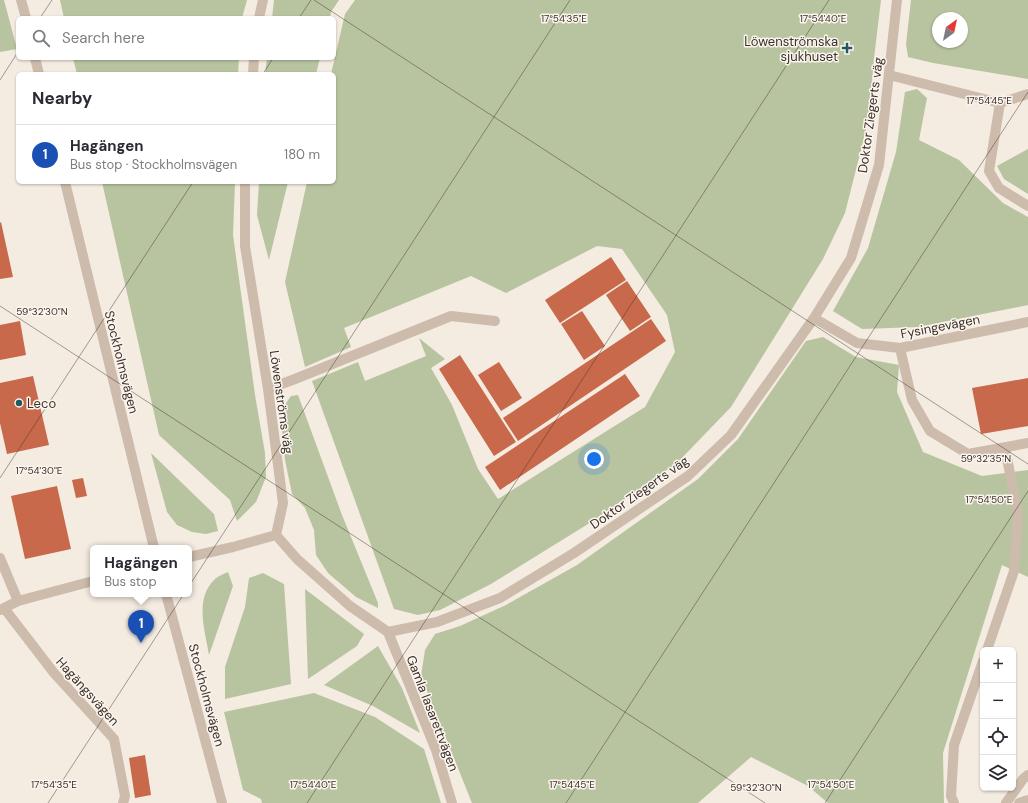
<!DOCTYPE html>
<meta charset="utf-8">
<style>
:root{--surface:#fff;--page:#f7f7f7;--text:#2b2b33;--muted:#7c7c81;--line:#e1e1e2;--accent:#d93025}
body{margin:0;font-family:"DM Sans",sans-serif;background:var(--page);color:var(--text)}
.controls{position:absolute;right:12px;bottom:12px;display:grid;overflow:hidden;border-radius:6px;box-shadow:0 1px 3px #0004}
.controls button{width:36px;height:36px;display:grid;place-items:center;padding:0;border:0;border-bottom:1px solid var(--line);background:var(--surface);color:var(--text);font:20px sans-serif}
.compass{position:absolute;left:932px;top:12px;width:36px;height:36px;border-radius:50%;background:var(--surface);box-shadow:0 1px 3px #0004;rotate:33deg}
.you{position:absolute;left:594px;top:459px;width:14px;height:14px;margin:-10px;border:3px solid #fff;border-radius:50%;background:#1a73e8;box-shadow:0 0 0 6px #1a73e833}
.badge{display:grid;place-items:center;width:26px;height:26px;border-radius:50%;background:var(--accent);color:#fff;font-size:13px;font-weight:700}
.pin{position:absolute;translate:-50% -33px;filter:drop-shadow(0 1px 2px #0008)}
.pin::after{content:'';position:absolute;top:21px;width:14px;height:12px;background:inherit;clip-path:polygon(0 0,100% 0,50% 100%)}
.popup{position:absolute;left:90px;top:545px;width:102px;height:52px;box-sizing:border-box;display:grid;place-content:center;border-radius:6px;background:var(--surface);filter:drop-shadow(0 1px 3px #0005);font-size:13px;white-space:nowrap;color:var(--muted)}
.popup b{font-size:15px;color:var(--text)}
.popup::after{content:'';position:absolute;left:50%;top:100%;margin-left:-8px;border:8px solid transparent;border-top-color:var(--surface)}
.list{margin:0;padding:0;list-style:none}
h2{display:flex;justify-content:space-between;align-items:center;height:52px;margin:0;padding:0 16px;font-size:17px}
h2 small{font-size:13px;font-weight:400;color:var(--muted)}
.list li{display:grid;grid-template-columns:26px 1fr auto;gap:12px;align-items:center;box-sizing:border-box;height:60px;padding:0 16px;border-top:1px solid var(--line)}
.list b{display:block;font-size:15px;white-space:nowrap}
.list p{margin:0;font-size:13px;white-space:nowrap;color:var(--muted)}
.list em{font-size:13px;font-style:normal;color:var(--muted)}
.icon{flex:none;width:22px;height:22px;fill:none;stroke:currentColor;stroke-width:2;stroke-linecap:round;stroke-linejoin:round}
.map{position:relative;flex:none;width:1028px;height:803px;overflow:hidden}
.search{position:absolute;background:var(--surface);box-shadow:0 1px 3px #0004;left:16px;top:16px;width:320px;height:44px;display:flex;align-items:center;gap:10px;box-sizing:border-box;padding:0 14px;border-radius:6px;color:var(--muted);font-size:15px}
.panel{position:absolute;background:var(--surface);box-shadow:0 1px 3px #0004;left:16px;top:72px;width:320px;height:112px;border-radius:6px}
.map>svg:first-child{display:block}
.green{fill:#b8c4a0;fill-rule:evenodd}
.building{fill:#c8694b}
.lines{fill:none;stroke-linecap:round;stroke-linejoin:round}
.minor{stroke:#cdbbac;stroke-width:10}
.ticks{fill:none;stroke:#3b302b;stroke-width:1;stroke-opacity:0.45}
.poi-dot{fill:#1f5a5e;stroke:#fbf5ee;stroke-width:1.5}
.labels{text-anchor:middle;stroke-width:3;stroke-linejoin:round;paint-order:stroke}
.poi-label{font-size:13px;fill:#3b302b;stroke:#fbf5ee;text-anchor:end}
.street-label{font-size:13px;fill:#3b302b;stroke:#fbf5ee}
.ticks-label{font-size:10px;text-anchor:middle;fill:#3b302b;stroke:#fbf5ee;stroke-width:3;stroke-linejoin:round;paint-order:stroke}
</style>
<div class="map">
<svg width="1028" height="803" viewBox="0 0 1028 803">
<rect width="100%" height="100%" fill="#f4ebe1"/>
<path class="green" d="M0 0H4L17 49 0 52Z
M60 0H247L242 18H64Z
M274 0H339L331 12 330 18H272Z
M355 0H881L874 58 869 118 845 213 823 259 731 407 677 463 588 524 491 584 440 610 418 615 394 609 312 381 358 362 365 381 426 356 419 338 445 359 431 368 452 405 478 469 498 499 645 407 675 352 667 315 622 249 597 246 506 293 471 276 344 328 351 347 305 367 285 282 307 182H334V74H331L345 14Z
M911 0H1028V79L933 63 908 57 906 44ZM938 18H962V42H938Z
M73 58H239L238 74H77Z
M267 58H320L316 74H265Z
M917 89 927 98 919 140 959 160 1003 203 1028 217V305L918 327 862 329 833 311 868 248 896 152 905 92Z
M1028 149V194L1004 179 997 166Z
M102 182H235L233 235 255 395 265 453 266 477 256 502 237 521 230 500 159 435Z
M259 182H288L269 260 257 215Z
M823 337 856 357 899 365 897 392 923 452 982 476 1028 470V577L1002 565 943 753 944 803H828L808 786 751 757 698 803H472L421 676 425 650 435 634 460 626 506 605 577 565 698 479 738 439 806 341Z
M298 395 342 515 378 603V608L356 597 328 573 316 555 314 530 305 508 292 494 285 460 282 429 284 406 291 396Z
M151 453 214 514 218 531 206 534 192 532 177 525 167 512Z
M228 572 233 586 209 655C205 630 194 599 215 579 218 576 224 574 228 572Z
M263 573 284 584 291 684 225 699V667L245 607 249 578Z
M305 589 364 634 357 646 308 679Z
M378 646 402 688 420 733 373 706 324 685Z
M314 693 375 717 424 749 441 803H262L261 799 243 790 224 712Z"/>
<path class="building" d="M1 222 13 277 0 279V223Z
M611 257 626 280 560 323 545 300Z
M627 281 651 317 630 331 606 295Z
M582 311 605 346 584 360 561 324Z
M651 319 666 341 518 441 503 418Z
M20 321 26 355 0 360V325Z
M460 355 516 442 494 456 439 369Z
M499 362 522 398 501 411 478 375Z
M625 374 640 396 500 490 485 467Z
M33 376 49 445 7 454 0 423V383Z
M1028 378V426L981 434 972 388Z
M83 478 87 496 76 498 72 480Z
M57 486 71 549 25 559 11 496Z
M145 755 151 795 135 798 129 758Z"/>
<g class="lines">
<path class="minor" d="M21 0 26 18
M259 18 263 0
M35 58 39 74
M253 74 254 58
M889 75 1000 103 1028 94
M1000 103 989 171 999 188 1028 206
M65 182 154 548
M814 318 857 343 900 348 1028 322
M900 348 912 400 930 431 968 454 1028 443
M268 389 295 379 451 316 495 321
M276 535 297 559 350 606 388 632 437 622 500 598 574 553 688 476 731 435 814 318 851 258 879 165 897 0
M189 557 233 547 276 535 283 503 268 389 245 246V182
M0 558 18 601
M166 594 222 803
M4 608 54 673 114 739 125 796 123 803
M0 610 18 601 93 581
M388 632 436 750 452 803
M987 650 1014 571 1018 515 1005 448
M954 803 951 796 954 745 983 661
M1006 803 1023 779 1028 775
M1019 803 1028 800"/>
</g>
<path class="ticks" d="M314 0 1028 464M40 18 52 0M299 18 311 0M263 74 273 58M0 80 18 52M0 306 765 803M0 478 193 182M48 803 570 0M307 803 829 0M566 803 1028 92M825 803 1028 491"/>
<g class="poi-dot">
<path d="M845 42h4v4h4v4h-4v4h-4v-4h-4v-4h4z"/>
<circle cx="19" cy="403" r="4"/>
</g>
<g class="labels">
<g class="poi-label">
<text x="838" y="46">Löwenströmska<tspan x="838" dy="15">sjukhuset</tspan></text>
<text x="27" y="408" text-anchor="start">Leco</text>
</g>
<g class="street-label">
<text transform="translate(870 115) rotate(-82)" y="5">Doktor Ziegerts väg</text>
<text transform="translate(940 326) rotate(-11)" y="5">Fysingevägen</text>
<text transform="translate(122 362) rotate(76)" y="5">Stockholmsvägen</text>
<text transform="translate(282 402) rotate(82)" y="5">Löwenströms väg</text>
<text transform="translate(639 492) rotate(-35)" y="5">Doktor Ziegerts väg</text>
<text transform="translate(88 691) rotate(48)" y="5">Hagängsvägen</text>
<text transform="translate(207 695) rotate(75)" y="5">Stockholmsvägen</text>
<text transform="translate(433 713) rotate(69)" y="5">Gamla lasarettvägen</text>
</g>
</g>
<g class="ticks-label">
<text x="564" y="22">17°54'35"E</text>
<text x="823" y="22">17°54'40"E</text>
<text x="989" y="104">17°54'45"E</text>
<text x="42" y="315">59°32'30"N</text>
<text x="986" y="462">59°32'35"N</text>
<text x="39" y="474">17°54'30"E</text>
<text x="989" y="503">17°54'50"E</text>
<text x="54" y="788">17°54'35"E</text>
<text x="313" y="788">17°54'40"E</text>
<text x="572" y="788">17°54'45"E</text>
<text x="831" y="788">17°54'50"E</text>
<text x="756" y="791">59°32'30"N</text>
</g>
</svg>
<div class="controls">
<button>+</button>
<button>−</button>
<button><svg class="icon" aria-label="locate" viewBox="0 0 24 24"><circle cx="12" cy="12" r="6"/><path d="M12 2v4M12 18v4M2 12h4M18 12h4"/></svg></button>
<button><svg class="icon" aria-label="layers" viewBox="0 0 24 24"><path d="M12 4l9 5-9 5-9-5zM3 14l9 5 9-5"/></svg></button>
</div>
<svg class="compass" viewBox="-18 -18 36 36"><path d="M0-13l5 13h-10z" fill="#e53935"/><path d="M0 13l5-13h-10z" fill="#7c7c81"/></svg>
<div class="you"></div>
<div class="pin badge" style="left:141px;top:643px;background:#1a4fb4">1</div>
<div class="popup"><b>Hagängen</b>Bus stop</div>
<div class="search"><svg class="icon" aria-label="search" viewBox="0 0 24 24"><circle cx="10" cy="10" r="6"/><path d="M15 15l6 6"/></svg>Search here</div>
<section class="panel">
<h2>Nearby<small></small></h2>
<ul class="list">
<li><span class="badge" style="background:#1a4fb4">1</span><div><b>Hagängen</b><p>Bus stop · Stockholmsvägen</p></div><em>180 m</em></li>
</ul>
</section>
</div>
